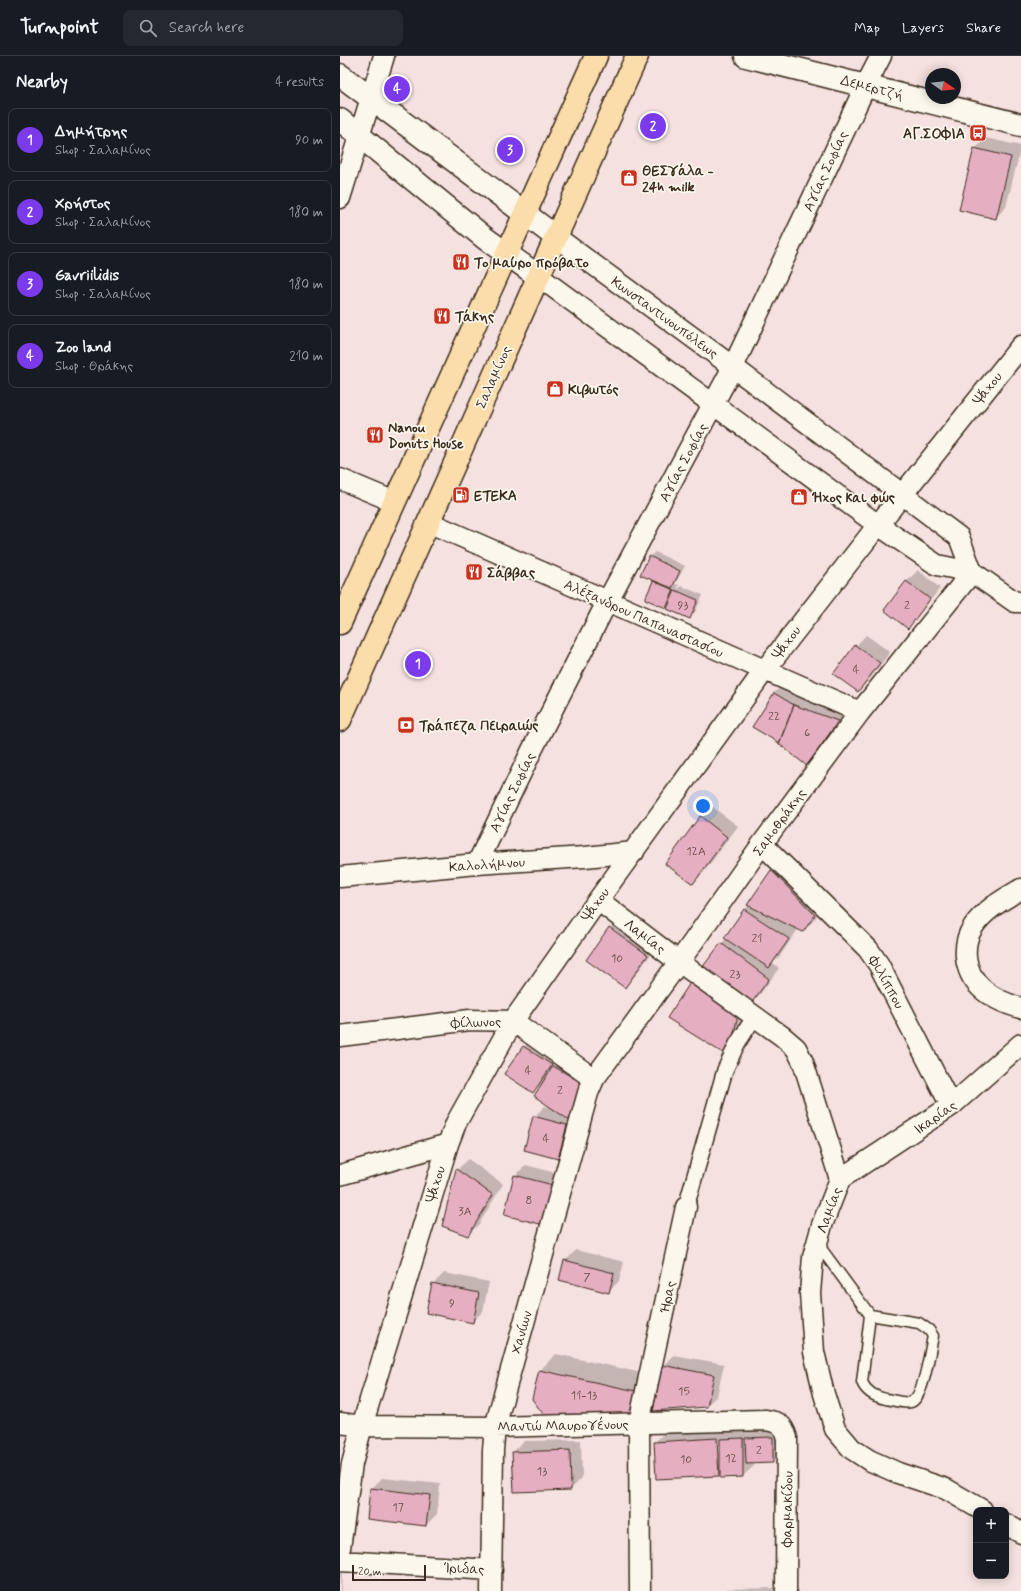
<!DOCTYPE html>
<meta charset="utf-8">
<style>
:root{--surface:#171b24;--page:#242831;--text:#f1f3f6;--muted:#9ea1a6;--line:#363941;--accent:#7c3aed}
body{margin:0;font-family:Mynerve,sans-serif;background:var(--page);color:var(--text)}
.controls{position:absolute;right:12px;bottom:12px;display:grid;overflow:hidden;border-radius:8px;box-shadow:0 2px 10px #0003}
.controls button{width:36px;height:36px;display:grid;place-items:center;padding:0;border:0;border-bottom:1px solid var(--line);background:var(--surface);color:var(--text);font:20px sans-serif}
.compass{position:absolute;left:585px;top:12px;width:36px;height:36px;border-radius:50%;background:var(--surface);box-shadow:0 2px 10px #0003;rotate:104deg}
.scale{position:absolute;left:12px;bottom:10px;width:74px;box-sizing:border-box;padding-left:4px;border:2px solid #3b2a1e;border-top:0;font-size:11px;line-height:14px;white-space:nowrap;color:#3b2a1e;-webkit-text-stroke:3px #fbf7ec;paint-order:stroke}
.you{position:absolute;left:363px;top:750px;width:14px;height:14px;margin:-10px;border:3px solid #fff;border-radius:50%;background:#1a73e8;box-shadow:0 0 0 6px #1a73e833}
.badge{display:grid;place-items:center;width:26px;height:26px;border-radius:50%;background:var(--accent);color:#fff;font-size:13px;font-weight:700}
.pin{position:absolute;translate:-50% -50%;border:2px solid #fff;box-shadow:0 1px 4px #0006}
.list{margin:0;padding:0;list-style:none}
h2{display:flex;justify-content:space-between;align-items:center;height:52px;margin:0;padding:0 16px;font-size:17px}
h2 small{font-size:13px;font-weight:400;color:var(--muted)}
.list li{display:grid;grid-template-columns:26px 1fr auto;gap:12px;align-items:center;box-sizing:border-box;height:64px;margin:0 8px 8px;padding:0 8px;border:1px solid var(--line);border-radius:8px}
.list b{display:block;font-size:15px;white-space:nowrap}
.list p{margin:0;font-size:13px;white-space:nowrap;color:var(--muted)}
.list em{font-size:13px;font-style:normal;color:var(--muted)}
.icon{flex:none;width:22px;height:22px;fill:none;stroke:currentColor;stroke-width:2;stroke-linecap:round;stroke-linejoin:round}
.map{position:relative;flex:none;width:681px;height:1535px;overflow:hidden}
header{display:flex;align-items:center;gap:24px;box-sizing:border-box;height:56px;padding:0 20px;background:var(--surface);border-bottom:1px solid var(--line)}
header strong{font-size:19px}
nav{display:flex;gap:22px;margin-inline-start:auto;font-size:14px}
.search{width:280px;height:36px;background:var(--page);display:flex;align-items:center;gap:10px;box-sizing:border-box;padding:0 14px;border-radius:8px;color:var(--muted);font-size:15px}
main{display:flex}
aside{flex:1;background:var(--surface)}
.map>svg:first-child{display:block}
.shadow{fill:#0003}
.building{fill:#e6aec1;stroke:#3b2a1e}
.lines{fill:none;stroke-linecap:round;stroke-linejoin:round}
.service-casing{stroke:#3b2a1e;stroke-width:13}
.pedestrian-casing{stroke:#3b2a1e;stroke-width:18}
.minor-casing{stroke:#3b2a1e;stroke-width:23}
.tertiary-casing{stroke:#3b2a1e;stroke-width:25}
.primary-casing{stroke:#3b2a1e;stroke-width:25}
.service{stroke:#fbf7ec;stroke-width:10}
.pedestrian{stroke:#fbf7ec;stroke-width:15}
.minor{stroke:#fbf7ec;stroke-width:20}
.tertiary{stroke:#fbf7ec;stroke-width:22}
.primary{stroke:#faddab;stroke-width:22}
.labels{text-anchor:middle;stroke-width:3.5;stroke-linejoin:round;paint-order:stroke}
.number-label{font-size:12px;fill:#664b47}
.street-label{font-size:14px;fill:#3b2a1e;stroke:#fbf7ec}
.poi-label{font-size:14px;font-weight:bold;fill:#3b2a1e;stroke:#fbf7ec;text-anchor:start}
</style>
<header>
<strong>Turnpoint</strong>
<div class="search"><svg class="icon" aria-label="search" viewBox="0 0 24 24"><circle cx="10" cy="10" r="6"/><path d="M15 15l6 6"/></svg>Search here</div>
<nav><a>Map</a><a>Layers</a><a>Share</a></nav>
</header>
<main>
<aside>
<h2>Nearby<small>4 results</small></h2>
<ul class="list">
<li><span class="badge">1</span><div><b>Δημήτρης</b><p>Shop · Σαλαμίνος</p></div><em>90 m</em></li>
<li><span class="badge">2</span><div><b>Χρήστος</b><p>Shop · Σαλαμίνος</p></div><em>180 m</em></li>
<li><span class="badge">3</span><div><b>Gavriilidis</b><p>Shop · Σαλαμίνος</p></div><em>180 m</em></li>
<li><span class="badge">4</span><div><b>Zoo land</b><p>Shop · Θράκης</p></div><em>210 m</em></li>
</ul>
</aside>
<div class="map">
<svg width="681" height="1535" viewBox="0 0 681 1535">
<rect width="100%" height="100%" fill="#f5e1df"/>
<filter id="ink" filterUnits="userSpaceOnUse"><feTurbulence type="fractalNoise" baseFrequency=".025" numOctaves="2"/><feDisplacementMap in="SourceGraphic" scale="8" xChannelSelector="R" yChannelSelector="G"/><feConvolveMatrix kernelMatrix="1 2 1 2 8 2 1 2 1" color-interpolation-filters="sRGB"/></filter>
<g filter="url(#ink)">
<path class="shadow" d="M646 82 681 90 666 151 655 162 635 93Z
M315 496 345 510 335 528 339 529 337 534 341 530 363 539 355 556 350 561 331 546 326 551 314 526 315 524 310 501Z
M578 514 600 532 578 560 568 571 545 554 567 525Z
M526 579 550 596 529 624 518 635 516 590Z
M445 627 464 638 462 643 466 639 508 654 478 697 467 708 440 687 413 671 434 637Z
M371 750 398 770 364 816 353 827 360 761Z
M442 804 485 847 474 864 463 875 458 873 440 900 433 907 439 912 421 937 410 948 400 989 329 962 351 927 362 917 381 888 387 882H386L432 815Z
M281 861 318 888 295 920 285 930 270 872Z
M194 980 254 1017 229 1091 218 1102 194 1061 205 1050 213 1052 203 1027 193 1036 184 991Z
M128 1103 163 1128 139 1168 128 1179 103 1170 117 1114Z
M186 1109 223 1119 214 1157 175 1120Z
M236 1194 284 1206 279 1225 268 1236 225 1205Z
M104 1217 149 1226 143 1255 132 1266 93 1228Z
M216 1298 311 1319 289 1363 200 1314Z
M334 1299 384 1308 377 1340 366 1350 323 1310Z
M417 1371H443V1395L432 1406H414V1410L403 1420 381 1421V1416L378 1419 315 1386 326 1375 388 1372V1376L392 1372H413V1375Z
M241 1384 242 1422 231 1433 173 1396 184 1385Z
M42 1422 100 1428 97 1458 86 1469 31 1433Z
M0 1513H2L1 1535H0Z
M437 1532V1535H384L386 1533Z"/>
<path class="building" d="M634 92 671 101 656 163 619 154Z
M309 500 340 515 332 532 300 519Z
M313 525 334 534 326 552 305 543Z
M566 525 590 543 568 573 544 554Z
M335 534 358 544 350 563 327 553Z
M515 589 540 607 518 636 493 618Z
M434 637 454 649 439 687 412 671Z
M454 649 498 665 467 710 439 688Z
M360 760 387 781 353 828 325 808Z
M431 814 475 859 463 876 407 849Z
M404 853 449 883 429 912 384 882Z
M269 871 308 899 285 932 246 904Z
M381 887 429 923 410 949 361 913Z
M350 927 398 958 389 1001 327 962Z
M183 990 212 1009 193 1037 164 1018Z
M213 1010 244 1028 232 1066 194 1040Z
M193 1060 227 1069 218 1103 184 1094Z
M116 1113 153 1139 128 1180 102 1170Z
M174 1119 213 1129 204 1169 164 1159Z
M224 1204 274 1217 269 1237 219 1224Z
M92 1227 139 1237 133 1267 86 1257Z
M322 1309 374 1319 367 1351 313 1355Z
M199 1314 296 1335 289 1364 209 1366 192 1343Z
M433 1381V1407L406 1408 405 1382Z
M377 1382 379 1420 316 1423 314 1386Z
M403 1382V1421L380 1422V1383Z
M230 1394 231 1434 174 1436 172 1396Z
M30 1432 90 1439 86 1470 27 1463Z"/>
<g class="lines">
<defs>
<path id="service" d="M477 1187 530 1259 522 1326C526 1336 536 1341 546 1343 553 1344 564 1348 571 1346 584 1341 590 1294 593 1280L589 1274 579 1267 530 1259"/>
<path id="pedestrian" d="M346 1151 385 1014 397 988 415 960"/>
<path id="minor" d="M0 142 44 0
M216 181 393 311 619 481 632 516
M198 220 538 469 597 509 632 516 675 546H681
M0 423 55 446
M88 466 520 656
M422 788 528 893 539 909 611 1050
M137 808 192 694 267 546 393 311 526 29 541 0
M0 821 137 808 245 801 294 796
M681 833C664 843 644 854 633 871 627 880 625 890 626 901 629 931 655 945 681 952
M258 844 339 906 442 980 456 992 463 1006 500 1123 482 1169 477 1187 473 1201 470 1237 474 1296 484 1338 495 1373 512 1393 529 1404 558 1417 606 1433 642 1454
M0 980 130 964 173 965 254 1023
M0 1119 108 1088
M500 1123 611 1050 681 988
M0 1367 22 1370 155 1371 425 1364C439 1366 443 1368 447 1382L446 1535
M666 1468 681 1477
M0 1492 12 1408 22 1370 108 1088 116 1067 173 965 258 844 424 615 538 469 681 290
M0 1505 152 1514
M151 1535 153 1394 155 1371 248 1037 254 1023 339 906 422 788 520 656 632 516
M300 1535 299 1367 346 1151"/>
<path id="tertiary" d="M406 0 681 69
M0 19 216 181
M0 64 146 183 198 220"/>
<path id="primary" d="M0 567 256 0
M0 664 297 0"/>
</defs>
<use href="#service" class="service-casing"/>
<use href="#pedestrian" class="pedestrian-casing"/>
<use href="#minor" class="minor-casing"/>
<use href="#tertiary" class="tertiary-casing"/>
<use href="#primary" class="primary-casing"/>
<use href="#service" class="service"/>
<use href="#pedestrian" class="pedestrian"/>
<use href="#minor" class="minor"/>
<use href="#tertiary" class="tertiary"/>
<use href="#primary" class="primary"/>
</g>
</g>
<defs>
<symbol id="bus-square" viewBox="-11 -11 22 22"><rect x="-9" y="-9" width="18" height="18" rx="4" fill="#c8321e" stroke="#fbf7ec"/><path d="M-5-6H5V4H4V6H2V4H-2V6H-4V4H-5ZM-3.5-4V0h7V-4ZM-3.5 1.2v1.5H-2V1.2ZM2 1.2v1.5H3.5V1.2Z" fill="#fff"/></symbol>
<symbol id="shop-square" viewBox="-11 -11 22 22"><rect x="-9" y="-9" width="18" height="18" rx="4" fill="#c8321e" stroke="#fbf7ec"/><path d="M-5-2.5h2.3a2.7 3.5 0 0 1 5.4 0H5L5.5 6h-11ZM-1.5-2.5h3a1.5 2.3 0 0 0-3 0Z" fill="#fff"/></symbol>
<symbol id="restaurant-square" viewBox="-11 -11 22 22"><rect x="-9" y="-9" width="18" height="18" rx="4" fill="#c8321e" stroke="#fbf7ec"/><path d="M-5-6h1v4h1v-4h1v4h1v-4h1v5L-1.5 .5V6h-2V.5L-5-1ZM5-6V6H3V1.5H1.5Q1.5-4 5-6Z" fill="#fff"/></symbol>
<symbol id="fuel-square" viewBox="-11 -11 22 22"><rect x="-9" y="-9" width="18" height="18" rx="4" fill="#c8321e" stroke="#fbf7ec"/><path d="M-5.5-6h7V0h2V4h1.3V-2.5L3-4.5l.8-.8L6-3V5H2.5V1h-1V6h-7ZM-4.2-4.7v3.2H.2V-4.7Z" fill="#fff"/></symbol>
<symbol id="bank-square" viewBox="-11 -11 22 22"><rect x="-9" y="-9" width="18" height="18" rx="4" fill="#c8321e" stroke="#fbf7ec"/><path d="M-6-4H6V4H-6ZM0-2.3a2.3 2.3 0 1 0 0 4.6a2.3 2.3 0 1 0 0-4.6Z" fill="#fff"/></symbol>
</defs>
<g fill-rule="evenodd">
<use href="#bus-square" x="628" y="67" width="20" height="20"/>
<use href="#shop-square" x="279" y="112" width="20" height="20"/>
<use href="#restaurant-square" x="111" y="196" width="20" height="20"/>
<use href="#restaurant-square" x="92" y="250" width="20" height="20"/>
<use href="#shop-square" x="205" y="323" width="20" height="20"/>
<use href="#restaurant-square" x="25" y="369" width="20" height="20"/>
<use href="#fuel-square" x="111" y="429" width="20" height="20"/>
<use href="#shop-square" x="449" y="431" width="20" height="20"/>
<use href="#restaurant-square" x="124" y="506" width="20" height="20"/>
<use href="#bank-square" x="56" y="659" width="20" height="20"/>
</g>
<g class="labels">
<g class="number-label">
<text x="343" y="553">93</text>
<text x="567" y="553">2</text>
<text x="516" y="617">4</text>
<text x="434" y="664">22</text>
<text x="467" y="680">6</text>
<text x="356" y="799">12A</text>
<text x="417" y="886">21</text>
<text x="277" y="906">10</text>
<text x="395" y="922">23</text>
<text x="188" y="1018">4</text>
<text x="220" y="1038">2</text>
<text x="206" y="1086">4</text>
<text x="189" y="1148">8</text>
<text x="125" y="1159">3A</text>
<text x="247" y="1225">7</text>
<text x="112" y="1251">9</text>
<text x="344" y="1339">15</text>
<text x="244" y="1343">11-13</text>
<text x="419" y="1398">2</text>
<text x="391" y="1406">12</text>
<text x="346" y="1407">10</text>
<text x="202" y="1419">13</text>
<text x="58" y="1455">17</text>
</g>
<g class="street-label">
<text transform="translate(532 31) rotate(14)" y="5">Δεμερτζή</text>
<text transform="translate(485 115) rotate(-65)" y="5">Αγίας Σοφίας</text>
<text transform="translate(325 261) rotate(36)" y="5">Κωνσταντινουπόλεως</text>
<text transform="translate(153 321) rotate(-66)" y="5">Σαλαμίνος</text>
<text transform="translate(647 332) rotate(-51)" y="5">Ψάχου</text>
<text transform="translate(343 406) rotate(-62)" y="5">Αγίας Σοφίας</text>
<text transform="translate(304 562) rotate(24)" y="5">Αλέξανδρου Παπαναστασίου</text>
<text transform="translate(446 586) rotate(-52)" y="5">Ψάχου</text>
<text transform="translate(172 736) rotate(-64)" y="5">Αγίας Σοφίας</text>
<text transform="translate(439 766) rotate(-54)" y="5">Σαμοθράκης</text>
<text transform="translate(147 808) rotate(-4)" y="5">Καλολήμνου</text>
<text transform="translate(255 848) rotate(-54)" y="5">Ψάχου</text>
<text transform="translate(305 880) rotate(37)" y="5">Λαμίας</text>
<text transform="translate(547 926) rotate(61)" y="5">Φιλίππου</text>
<text transform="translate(136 966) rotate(-2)" y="5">Φίλωνος</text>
<text transform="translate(595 1061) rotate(-35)" y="5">Ικαρίας</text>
<text transform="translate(95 1128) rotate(-73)" y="5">Ψάχου</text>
<text transform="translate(489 1154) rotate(-70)" y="5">Λαμίας</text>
<text transform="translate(327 1241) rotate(-78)" y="5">Ήρας</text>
<text transform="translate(181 1276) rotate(-74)" y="5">Χανίων</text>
<text transform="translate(223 1369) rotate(-1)" y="5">Μαντώ Μαυρογένους</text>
<text transform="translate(447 1453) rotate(-89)" y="5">Φαρμακίδου</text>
<text transform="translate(124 1512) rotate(3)" y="5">Ίριδας</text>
</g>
<g class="poi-label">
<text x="625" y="82" text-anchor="end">ΑΓ.ΣΟΦΙΑ</text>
<text x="302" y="119">ΘΕΣγάλα -<tspan x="302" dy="16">24h milk</tspan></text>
<text x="134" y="211">Το μαύρο πρόβατο</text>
<text x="115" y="265">Τάκης</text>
<text x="228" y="338">Κιβωτός</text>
<text x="48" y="376">Nanou<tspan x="48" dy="16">Donuts House</tspan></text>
<text x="134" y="444">ΕΤΕΚΑ</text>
<text x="472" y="446">Ήχος και φώς</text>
<text x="147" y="521">Σάββας</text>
<text x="79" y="674">Τράπεζα Πειραιώς</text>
</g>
</g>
</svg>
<div class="controls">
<button>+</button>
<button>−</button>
</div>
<svg class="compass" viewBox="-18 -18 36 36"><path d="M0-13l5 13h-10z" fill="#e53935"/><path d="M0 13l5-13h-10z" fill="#9ea1a6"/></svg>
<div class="scale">20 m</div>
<div class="you"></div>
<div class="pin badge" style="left:78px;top:608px">1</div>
<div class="pin badge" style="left:313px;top:70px">2</div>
<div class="pin badge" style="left:170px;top:94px">3</div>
<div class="pin badge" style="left:57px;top:33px">4</div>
</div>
</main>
